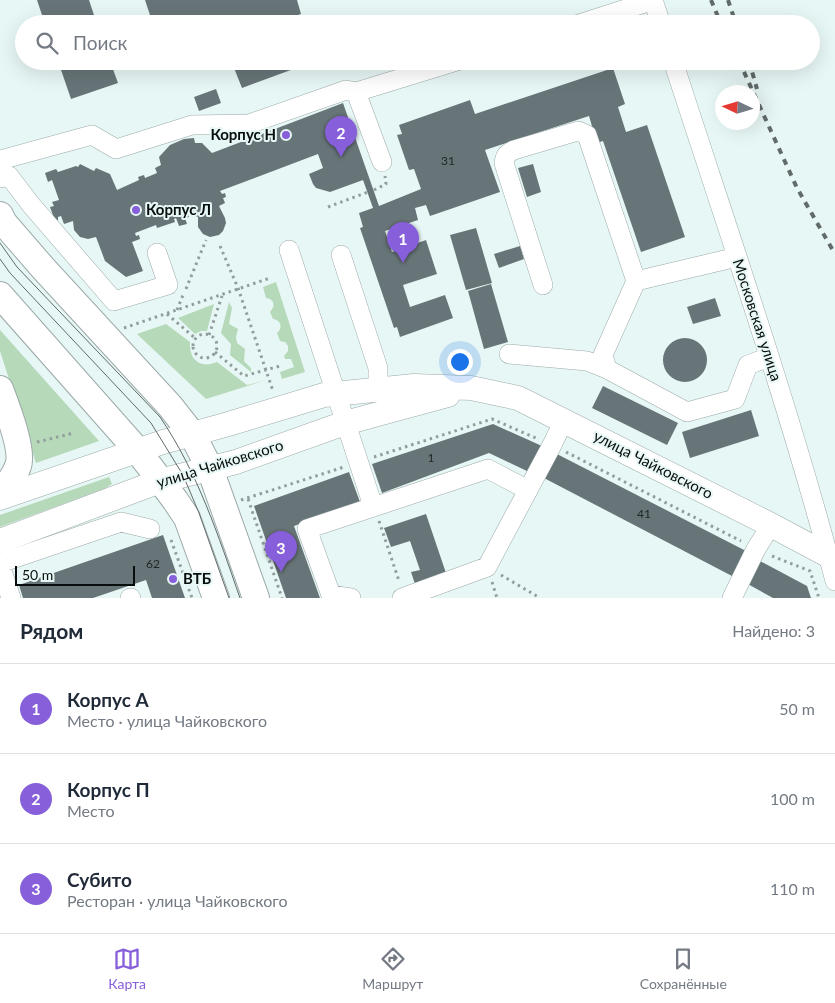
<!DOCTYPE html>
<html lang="ru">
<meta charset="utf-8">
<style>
:root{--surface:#fff;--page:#f6f6f7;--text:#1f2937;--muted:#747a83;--line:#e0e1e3;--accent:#875fda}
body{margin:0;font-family:Lato,sans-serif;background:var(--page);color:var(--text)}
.compass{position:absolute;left:715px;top:85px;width:45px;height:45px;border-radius:50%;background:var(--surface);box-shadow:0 5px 20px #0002;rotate:274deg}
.scale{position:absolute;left:15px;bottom:12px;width:120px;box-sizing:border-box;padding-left:5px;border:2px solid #080d0d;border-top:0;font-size:14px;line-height:18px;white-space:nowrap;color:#080d0d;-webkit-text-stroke:4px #e7f7f5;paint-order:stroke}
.you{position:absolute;left:459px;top:361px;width:18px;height:18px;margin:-12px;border:4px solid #fff;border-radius:50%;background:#1a73e8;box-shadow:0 0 0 8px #1a73e833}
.badge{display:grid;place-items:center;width:32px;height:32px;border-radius:50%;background:var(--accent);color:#fff;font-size:16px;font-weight:700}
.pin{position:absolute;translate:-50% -41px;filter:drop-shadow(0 1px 2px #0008)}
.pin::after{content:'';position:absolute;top:26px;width:18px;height:15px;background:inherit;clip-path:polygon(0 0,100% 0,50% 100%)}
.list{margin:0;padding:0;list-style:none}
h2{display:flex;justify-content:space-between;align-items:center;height:65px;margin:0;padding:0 20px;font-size:21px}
h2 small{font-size:16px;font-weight:400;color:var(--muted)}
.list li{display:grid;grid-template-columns:32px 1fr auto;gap:15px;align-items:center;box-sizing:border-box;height:90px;padding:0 20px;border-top:1px solid var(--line)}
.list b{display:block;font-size:19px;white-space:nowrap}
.list p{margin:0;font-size:16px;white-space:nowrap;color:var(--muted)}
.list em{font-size:16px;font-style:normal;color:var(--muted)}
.icon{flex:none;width:28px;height:28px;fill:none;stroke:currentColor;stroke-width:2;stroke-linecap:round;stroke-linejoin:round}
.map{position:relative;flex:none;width:835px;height:598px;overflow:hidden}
.search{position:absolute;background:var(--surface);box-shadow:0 5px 20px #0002;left:15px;right:15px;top:15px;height:55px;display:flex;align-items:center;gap:12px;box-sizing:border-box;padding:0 18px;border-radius:28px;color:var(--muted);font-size:19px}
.sheet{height:335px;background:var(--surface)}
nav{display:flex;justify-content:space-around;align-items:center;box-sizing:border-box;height:70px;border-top:1px solid var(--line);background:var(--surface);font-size:14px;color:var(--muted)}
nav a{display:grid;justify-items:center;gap:2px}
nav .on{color:var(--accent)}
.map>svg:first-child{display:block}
.green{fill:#b6d9b9}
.building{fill:#687578}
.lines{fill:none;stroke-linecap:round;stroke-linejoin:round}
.minor-casing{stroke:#9caaa9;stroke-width:20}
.major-casing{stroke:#9caaa9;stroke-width:25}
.highway-casing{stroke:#9caaa9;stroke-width:28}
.path{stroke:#929e9d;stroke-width:3;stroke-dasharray:2.5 4;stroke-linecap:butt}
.minor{stroke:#fff;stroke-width:19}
.major{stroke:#fff;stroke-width:24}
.highway{stroke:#fff;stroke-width:26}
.tram{stroke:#616b6a;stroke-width:1}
.rail{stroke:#616b6a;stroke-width:4;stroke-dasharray:6 6;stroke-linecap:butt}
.poi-dot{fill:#875fda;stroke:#e7f7f5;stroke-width:2}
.labels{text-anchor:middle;stroke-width:4;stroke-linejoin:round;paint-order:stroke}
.number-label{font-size:12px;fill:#202728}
.poi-label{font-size:15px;font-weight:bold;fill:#080d0d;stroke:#e7f7f5;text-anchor:start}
.street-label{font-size:15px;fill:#080d0d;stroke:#e7f7f5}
</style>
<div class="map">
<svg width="835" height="598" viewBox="0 0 835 598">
<rect width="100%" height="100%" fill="#e7f7f5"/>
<path class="green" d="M276 282 305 372 282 379 280 372 294 367 291 359H285L284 356 288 351V346L285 342 280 341 277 333C283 328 281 320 273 319L270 312C276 306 274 299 266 298L263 287Z
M229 302 232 308 229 324 238 329 236 337 237 343 245 349 244 361 251 368V372L230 355 231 344 221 333Z
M214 304 207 331H201L195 334 178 318Z
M166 324 190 342C189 360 200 369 217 362L247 385 266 380 206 399 137 334Z
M0 330 99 441 36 463 0 351Z
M109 477 112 484 104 489 0 527V515Z"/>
<path class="building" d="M37 0H89L97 24H45Z
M145 0H297L301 14 271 24H153Z
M58 61H110L118 83 71 99Z
M253 61H297L299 67 242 88 234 68Z
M613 68 625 104 618 107 626 132 647 125 685 237 641 252 603 141 597 143 589 116 485 150 500 192 430 216 426 205 415 208 418 220 385 231 392 252 426 240 437 274 403 285 410 307 445 295 453 318 400 337 397 327 394 328 360 228 363 227 359 213 373 208 363 180 330 192 316 188 313 184 309 174 323 168 318 154 220 191 222 194 225 193 226 197 223 198 225 203 219 206 225 218 226 223 223 231 219 235 210 237 203 234 198 227V217L193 215 192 212 187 213 189 217 185 218 187 224 179 226 176 218 174 219 175 222 157 228 156 225 135 233 136 236 139 235 140 239 132 242 143 271 126 277 105 261 96 237 88 239 80 237 74 230 73 221 64 224 61 216 58 217V220L55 221 50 207 54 206 52 202 59 200 52 180 48 182 45 173 56 169 58 172 76 166 78 167 80 164 94 171 96 168 110 174 117 190 139 180 138 177 144 175 145 178 157 173 155 168 161 165 159 157 170 145 184 139 194 138 195 143H202L212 153 343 103 379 206 421 189 414 169 409 170 397 135 402 134 399 125 470 100 475 114Z
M216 89 221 103 199 111 194 97Z
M533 164 541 192 527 197 518 168Z
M476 228 492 283 466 290 450 235Z
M520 246 524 259 499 268 494 254Z
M491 284 508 342 484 349 468 291Z
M715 298 721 316 693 324 687 307Z
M663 360a22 22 0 1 1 44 0a22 22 0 1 1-44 0Z
M603 386 678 423 667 445 592 408Z
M751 410 759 436 690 458 682 432Z
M493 424 542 446 529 472 489 453 382 493 372 464Z
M555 453 746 551 732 576 542 477Z
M349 472 360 502 294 526 320 598H286L254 506Z
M426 514 447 576 416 587 411 572 420 570 410 541 391 547 384 528Z
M163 535 185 598H152L146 580 93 598H23L19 585Z
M758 560 807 586 811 598H773L746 583Z"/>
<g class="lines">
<defs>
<path id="minor" d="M653 0 661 24
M579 24 654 0
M673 61C729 234 789 406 835 581
M356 92 457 61
M0 160 92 135 116 149 192 125 249 124 346 90 356 92 382 162
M0 178 9 176 32 206 114 301 168 285 157 253
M289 250 373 506
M341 255 378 368V390
M543 285 504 163C505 156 507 153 514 150L578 131 587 135 636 281
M509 354 587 361 607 369 687 412 735 399 748 365 769 357
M607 369 603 355 636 281 737 257
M0 563 121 522 150 529
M0 565 11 598
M130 598H131
M351 598 331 595 307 529 488 469 528 490
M402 598 487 567 552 445 564 420
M732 598 756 549 771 525"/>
<path id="major" d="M0 498 163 442 225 425 324 395 414 386 471 388 518 398 771 525 835 559
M0 541 160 481 236 462 345 423 448 395"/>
<path id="highway" d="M0 215 4 223 43 268 170 406 192 434 210 469 256 598
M0 295 138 451 175 500 187 518 216 598
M0 389C6 405 24 451 18 466 15 475 7 486 0 492"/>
</defs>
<use href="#minor" class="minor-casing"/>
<use href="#major" class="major-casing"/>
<use href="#highway" class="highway-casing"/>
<path class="path" d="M374 190 386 184 385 176
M328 207 368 192
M220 246 238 288 273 391
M186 289 206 240
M177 310 183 295
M167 314 196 339
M124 328 270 278
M193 346a12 12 0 1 1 24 0a12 12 0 1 1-24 0Z
M209 335 222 296
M215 352 244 376 280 366
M37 442 74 433
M566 452 741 541
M374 457 492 419 538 439
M248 499 282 598
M241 500 344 467
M379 521 399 581
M171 540 192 598
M772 556 810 571 819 598
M501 575 540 598
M492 582 497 598"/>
<use href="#minor" class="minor"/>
<use href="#major" class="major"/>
<use href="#highway" class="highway"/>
<path class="tram" d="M0 243 17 267 160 417C198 473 218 535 240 598
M0 259 10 273 151 423 183 475 199 513 229 598"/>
<path class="rail" d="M711 0 721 24
M728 0 736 24
M739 61 797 188 835 254
M749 61 757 89"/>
</g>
<g class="poi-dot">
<circle cx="286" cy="135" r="5"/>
<circle cx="136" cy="210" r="5"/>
<circle cx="173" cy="579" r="5"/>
</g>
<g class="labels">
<g class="number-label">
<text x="448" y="165">31</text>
<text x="431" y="462">1</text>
<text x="644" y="518">41</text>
<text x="153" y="568">62</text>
</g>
<g class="poi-label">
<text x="276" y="140" text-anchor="end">Корпус Н</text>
<text x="146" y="215">Корпус Л</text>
<text x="183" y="584">ВТБ</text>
</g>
<g class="street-label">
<text transform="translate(757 320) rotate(72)" y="5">Московская улица</text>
<text transform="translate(220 464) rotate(-17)" y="5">улица Чайковского</text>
<text transform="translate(653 465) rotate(27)" y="5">улица Чайковского</text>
</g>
</g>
</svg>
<svg class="compass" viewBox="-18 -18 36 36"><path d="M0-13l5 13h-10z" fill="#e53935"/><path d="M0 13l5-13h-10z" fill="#747a83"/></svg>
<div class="scale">50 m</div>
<div class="you"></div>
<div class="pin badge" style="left:403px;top:263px">1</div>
<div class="pin badge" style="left:341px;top:157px">2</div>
<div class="pin badge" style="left:281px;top:572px">3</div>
<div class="search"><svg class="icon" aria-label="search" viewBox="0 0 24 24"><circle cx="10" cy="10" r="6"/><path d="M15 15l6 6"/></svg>Поиск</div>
</div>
<section class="sheet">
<h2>Рядом<small>Найдено: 3</small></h2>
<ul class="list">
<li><span class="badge">1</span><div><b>Корпус А</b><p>Место · улица Чайковского</p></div><em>50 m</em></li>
<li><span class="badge">2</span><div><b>Корпус П</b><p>Место</p></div><em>100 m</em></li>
<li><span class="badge">3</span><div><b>Субито</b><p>Ресторан · улица Чайковского</p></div><em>110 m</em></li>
</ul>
</section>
<nav>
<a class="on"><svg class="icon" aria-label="map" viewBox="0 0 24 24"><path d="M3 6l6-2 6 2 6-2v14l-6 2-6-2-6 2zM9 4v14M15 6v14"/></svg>Карта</a>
<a><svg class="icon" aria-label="directions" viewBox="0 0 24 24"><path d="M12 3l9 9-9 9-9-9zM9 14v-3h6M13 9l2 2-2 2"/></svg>Маршрут</a>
<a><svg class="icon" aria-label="saved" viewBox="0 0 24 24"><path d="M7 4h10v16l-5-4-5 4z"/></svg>Сохранённые</a>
</nav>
